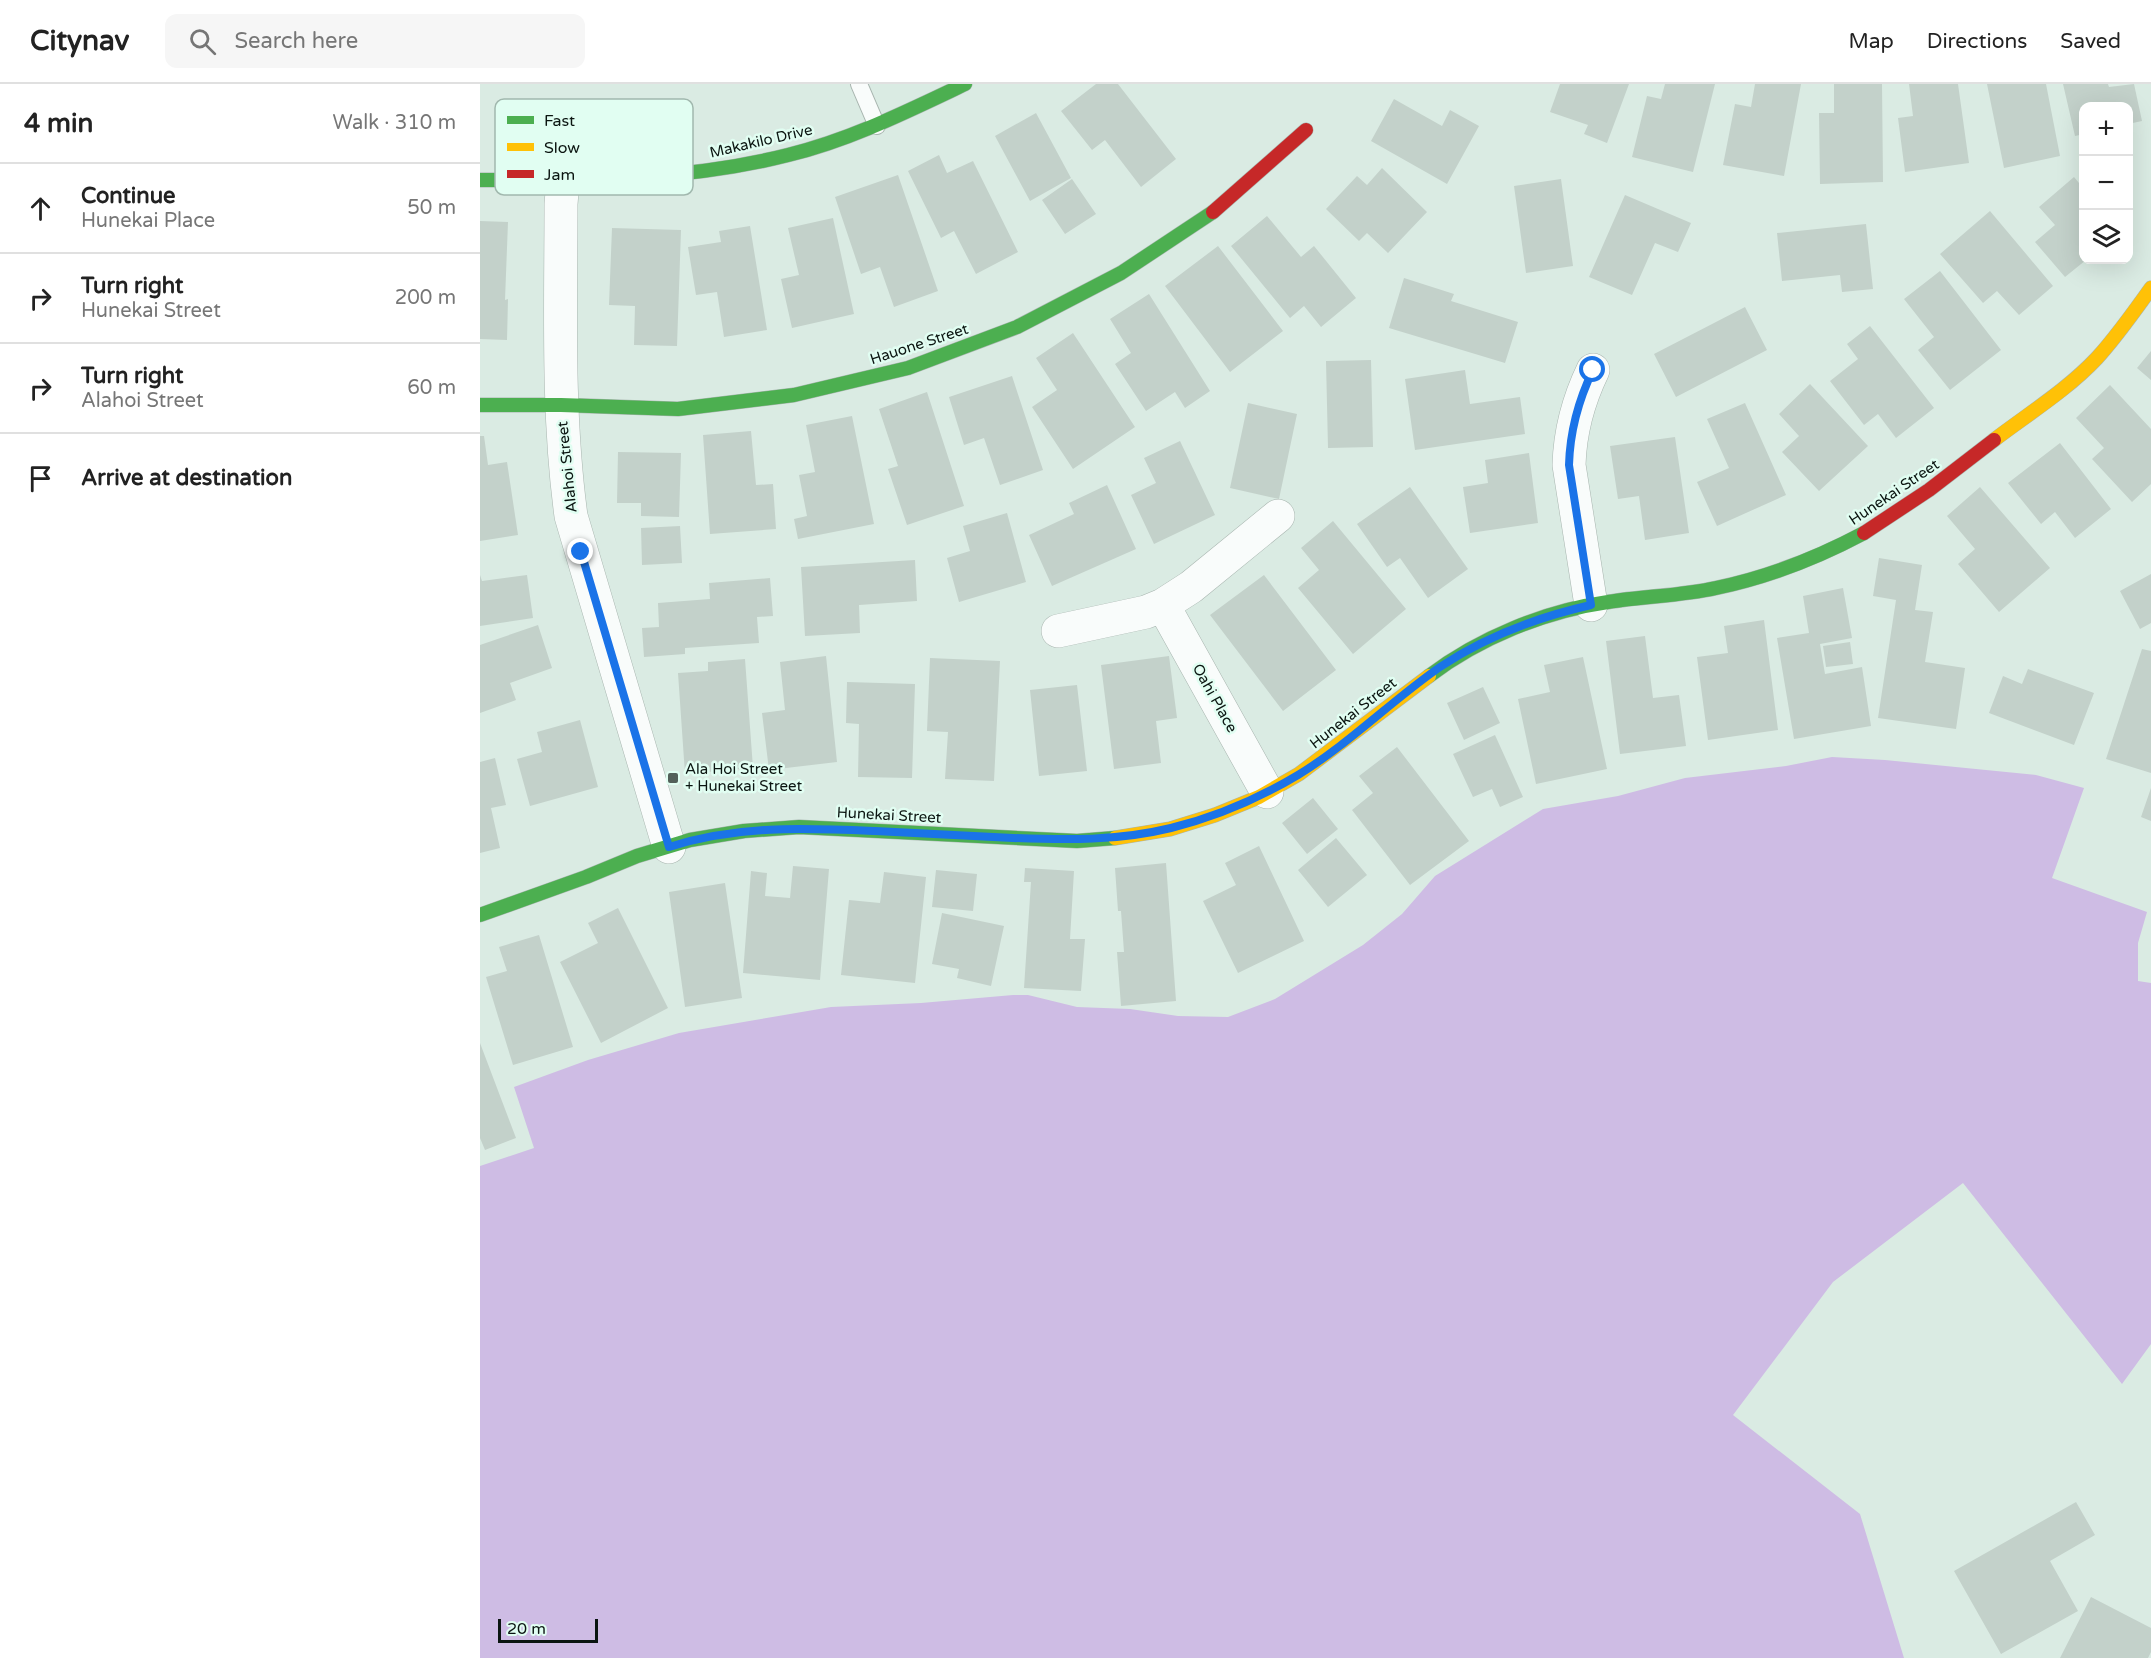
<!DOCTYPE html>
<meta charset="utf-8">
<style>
:root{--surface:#fff;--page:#f6f6f6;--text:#222;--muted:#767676;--line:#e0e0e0}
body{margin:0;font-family:"Varela Round",sans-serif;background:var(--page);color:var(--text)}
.controls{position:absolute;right:18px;top:18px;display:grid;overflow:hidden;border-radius:12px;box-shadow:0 6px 24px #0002}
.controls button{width:54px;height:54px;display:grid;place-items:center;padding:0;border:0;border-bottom:2px solid var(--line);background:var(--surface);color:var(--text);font:30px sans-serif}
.scale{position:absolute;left:18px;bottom:15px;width:100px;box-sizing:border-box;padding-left:6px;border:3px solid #0b1511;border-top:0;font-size:16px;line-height:21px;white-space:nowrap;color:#0b1511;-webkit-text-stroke:4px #e1fef2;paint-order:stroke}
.stop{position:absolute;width:18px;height:18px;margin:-14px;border:4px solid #1a73e8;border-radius:50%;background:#fff}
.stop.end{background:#1a73e8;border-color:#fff;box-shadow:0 2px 6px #0008}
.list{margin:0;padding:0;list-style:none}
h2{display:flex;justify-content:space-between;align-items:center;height:78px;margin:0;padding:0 24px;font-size:26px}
h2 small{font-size:20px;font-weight:400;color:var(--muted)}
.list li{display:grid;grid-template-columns:39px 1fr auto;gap:18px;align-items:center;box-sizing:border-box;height:90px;padding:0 24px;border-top:2px solid var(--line)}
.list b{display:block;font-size:22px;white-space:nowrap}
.list p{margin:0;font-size:20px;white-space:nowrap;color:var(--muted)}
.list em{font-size:20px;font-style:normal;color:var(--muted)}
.icon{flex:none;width:33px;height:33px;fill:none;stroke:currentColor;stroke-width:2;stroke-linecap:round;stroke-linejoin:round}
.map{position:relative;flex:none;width:1671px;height:1574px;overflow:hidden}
header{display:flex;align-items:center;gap:36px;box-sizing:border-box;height:84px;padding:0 30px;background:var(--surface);border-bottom:2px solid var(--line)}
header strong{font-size:28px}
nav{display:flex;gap:33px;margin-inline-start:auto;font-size:21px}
.search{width:420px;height:54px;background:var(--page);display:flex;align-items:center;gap:15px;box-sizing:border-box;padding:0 21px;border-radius:12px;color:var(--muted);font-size:22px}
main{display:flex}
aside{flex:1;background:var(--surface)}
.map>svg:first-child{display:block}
.forest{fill:#cebce4}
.building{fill:#c3d1ca}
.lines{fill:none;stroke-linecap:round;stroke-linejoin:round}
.lane-casing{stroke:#a8b5af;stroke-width:18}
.street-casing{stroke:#a8b5af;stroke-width:34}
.fast-casing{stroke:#a8b5af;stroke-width:15}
.slow-casing{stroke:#a8b5af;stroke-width:15}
.jam-casing{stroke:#a8b5af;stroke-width:15}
.lane{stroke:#f9fcfb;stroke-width:16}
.street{stroke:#f9fcfb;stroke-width:33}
.fast{stroke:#4caf50;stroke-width:14}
.slow{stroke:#ffc107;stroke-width:14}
.jam{stroke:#c62828;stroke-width:14}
.route{stroke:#1a73e8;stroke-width:8}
.poi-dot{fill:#53605a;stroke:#e1fef2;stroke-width:2}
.labels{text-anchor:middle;stroke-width:5;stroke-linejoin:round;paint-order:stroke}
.street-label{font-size:15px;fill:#0b1511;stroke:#e1fef2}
.poi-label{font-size:15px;fill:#0b1511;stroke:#e1fef2;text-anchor:start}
.key{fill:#e1fef2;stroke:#a1b8ae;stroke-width:1.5}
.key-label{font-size:16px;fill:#0b1511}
</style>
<header>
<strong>Citynav</strong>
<div class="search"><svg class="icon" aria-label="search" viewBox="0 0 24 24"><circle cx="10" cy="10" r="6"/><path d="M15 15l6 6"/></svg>Search here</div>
<nav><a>Map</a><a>Directions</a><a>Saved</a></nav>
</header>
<main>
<aside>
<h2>4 min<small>Walk · 310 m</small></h2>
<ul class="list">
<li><svg class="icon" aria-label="ahead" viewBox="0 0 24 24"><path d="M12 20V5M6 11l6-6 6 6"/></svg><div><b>Continue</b><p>Hunekai Place</p></div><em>50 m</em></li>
<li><svg class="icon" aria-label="right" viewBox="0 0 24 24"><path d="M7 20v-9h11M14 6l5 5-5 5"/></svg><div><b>Turn right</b><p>Hunekai Street</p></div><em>200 m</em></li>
<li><svg class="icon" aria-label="right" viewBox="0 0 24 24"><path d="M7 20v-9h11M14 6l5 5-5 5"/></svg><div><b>Turn right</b><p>Alahoi Street</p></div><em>60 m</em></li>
<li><svg class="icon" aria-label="arrive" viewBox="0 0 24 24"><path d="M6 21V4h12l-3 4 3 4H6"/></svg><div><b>Arrive at destination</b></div></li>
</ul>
</aside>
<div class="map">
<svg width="1671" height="1574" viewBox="0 0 1671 1574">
<rect width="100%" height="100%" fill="#daebe3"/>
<path class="forest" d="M1352 673 1405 676 1556 691 1604 704 1572 794 1667 828 1658 859V897L1671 899V1260L1642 1300 1483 1099 1353 1198 1253 1331 1380 1430 1424 1574H0V1082L54 1064 34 1003 108 976 199 949 351 923 441 919 533 911H548L597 923 650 925 698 932 748 933 795 915 883 861 922 830 955 792 1063 725 1138 712 1205 694 1306 682Z"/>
<path class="building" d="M616 0H638L696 75 661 103 625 56 612 66 581 27Z
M1080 0H1149L1127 59 1104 50 1108 41 1070 28Z
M1185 0H1235L1213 88 1152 73 1167 12 1181 15Z
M1275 0H1321L1304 92 1243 81 1255 20 1271 23Z
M1354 0H1402L1403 98 1340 100 1339 29H1354Z
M1429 0H1478L1489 79 1425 88 1418 34 1433 32Z
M1507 0H1566L1580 72 1524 84Z
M1583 0H1628L1629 3 1654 0 1662 37 1648 40V22H1604V50L1595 52Z
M914 15 962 42 970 26 999 42 967 100 891 57Z
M556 29 591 94 550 117 515 52Z
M459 71 467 89 493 77 538 168 496 190 474 147 461 154 428 87Z
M902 84 947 128 908 169 887 149 879 157 846 125 877 92 887 101Z
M418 91 458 207 414 223 400 183 381 190 355 113Z
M1594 93 1604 105V176H1606L1585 193 1555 158 1575 141 1559 123Z
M592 95 616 130 585 150 562 116Z
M1081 95 1093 182 1046 189 1034 102Z
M1145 111 1211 139 1198 168 1175 159 1152 211 1109 193Z
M1510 127 1573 202 1539 231 1517 207 1503 219 1460 170Z
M787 132 821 173 834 162 876 214 841 243 824 222 810 234 751 162Z
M353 134 374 230 312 244 301 195 319 191 308 144Z
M0 137 28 138 25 216 28 215 27 256 0 255Z
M1386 140 1393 205 1362 208 1360 191 1302 197 1297 149Z
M270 142 287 246 244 253 237 208 216 211 208 163 241 158 239 147Z
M132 144 201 146 197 262 154 261 155 222 129 221Z
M738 162 803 247 750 288 685 202Z
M1460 187 1521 266 1470 306 1438 266 1454 253 1424 215Z
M924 194 974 210 971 217 1038 238 1025 279 909 244Z
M669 210 730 307 705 324 695 308 666 327 635 280 651 269 630 235Z
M1265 223 1287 266 1196 313 1174 270Z
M1390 242 1454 324 1416 354 1398 330 1384 341 1350 297 1378 275 1367 260Z
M593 249 655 343 593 385 552 323 577 306 556 274Z
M1671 267V296L1657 284Z
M891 276 893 363 848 364 846 277Z
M985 286 990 320 1040 313 1045 350 935 366 925 295Z
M532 292 563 386 520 401 504 354 484 361 469 313Z
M1330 300 1388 362 1339 407 1302 368 1319 352 1299 330Z
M1630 301 1671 345V400L1652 418 1612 375 1624 364 1596 334Z
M447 308 484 422 427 441 408 385 418 382 399 325Z
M768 319 817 330 799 415 750 404Z
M1265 319 1306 411 1237 442 1217 398 1249 384 1227 335Z
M372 332 394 440 318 455 314 435 327 432 319 391 335 388 326 341Z
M271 347 276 401 293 400 296 445 230 450 223 351Z
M0 352H4L8 381 27 378 38 451 0 457Z
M1195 353 1209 449 1165 456 1159 412 1138 415 1130 362Z
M700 357 735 431 674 460 651 411 676 399 664 374Z
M1580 359 1631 425 1595 454 1575 428 1561 440 1528 399Z
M138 368 201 369 199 433 161 432V419H137Z
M1049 369 1058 439 990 449 983 403 1008 399 1005 376Z
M627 401 656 465 572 502 549 451 594 430 589 419Z
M930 403 988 485 948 514 920 474 907 483 877 440Z
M1500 403 1570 484 1519 528 1478 480 1495 465 1467 432Z
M527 429 546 498 479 518 467 474 490 467 483 442Z
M853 437 926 525 873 570 818 504 839 486 821 464Z
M200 442 202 479 162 481 161 444Z
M1399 474 1442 481 1435 526 1453 528 1445 578 1485 584 1476 645 1398 634 1416 516 1393 512Z
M435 476 437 517 379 521 380 549 325 552 321 483Z
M1671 490V539L1660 545 1640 507Z
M0 491 2 497 47 491 53 534 0 542Z
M784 491 856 586 803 627 730 531Z
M290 494 293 532 277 533 279 559 205 564V570L164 573 162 544 179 543 178 519 230 515 229 499Z
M1363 504 1372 554 1340 560 1345 590 1382 583 1391 642 1314 655 1297 554 1329 549 1323 512Z
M1284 536 1298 646 1228 656 1217 573 1248 569 1244 542Z
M58 541 72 584 30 599 36 616 0 629V561Z
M1165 552 1173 614 1199 611 1206 662 1140 670 1126 557Z
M1370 558 1373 580 1346 583 1343 562Z
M1662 565 1671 567V689L1626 675Z
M346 572 357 678 289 686 282 629 305 626 300 578Z
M689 572 697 634 676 637 681 679 634 685 621 581Z
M1103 573 1127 685 1056 700 1038 615 1070 608 1064 581Z
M450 574 520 577 514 697 465 695 468 648 447 647Z
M265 575 273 684 205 690 198 589 228 587V578Z
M1548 585 1614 609 1594 661 1509 629 1523 592 1542 600Z
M367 598 435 600 432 694 378 693 379 640 366 639Z
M597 601 607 687 559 692 550 606Z
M1003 603 1020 639 984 656 967 619Z
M100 636 118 703 50 722 37 675 62 668 57 648Z
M1015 651 1043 713 1020 723 1012 705 993 713 973 670Z
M917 663 989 757 930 801 872 726 893 709 879 692Z
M15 674 26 721 11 724 20 764 0 769V678Z
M1671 704V737L1661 733Z
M833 714 858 745 827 770 802 739Z
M856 754 887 791 848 823 818 786Z
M779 762 824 857 758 889 723 817 756 801 745 779Z
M686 779 696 917 641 922 637 868H644L641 827H638L635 784Z
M313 782 349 785 340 896 263 889 271 787 287 789 285 812 310 814Z
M545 784 594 787 590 855H605L601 907 544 904 551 798H544Z
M456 786 497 790 493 827 452 823Z
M404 788 446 793 435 899 361 891 369 816 400 819Z
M245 799 262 914 205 923 189 808Z
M138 824 188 924 121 959 80 878 118 859 108 839Z
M462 829 524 842 511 902 477 894 479 885 452 880Z
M59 851 93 963 33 981 6 893 27 887 19 863Z
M0 959 36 1054 5 1066 0 1054Z
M1596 1418 1615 1451 1570 1477 1598 1527 1521 1570 1474 1487Z
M1611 1513 1671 1544V1568L1668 1574H1580Z"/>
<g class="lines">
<defs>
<path id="lane" d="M379 0 397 42"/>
<path id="street" d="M83 96 81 120C81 224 77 329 91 432L189 763
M683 521 787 708
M1111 521 1089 381C1090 346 1098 317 1113 286
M578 547 666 528 683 521 711 503 798 432"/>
<path id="fast" d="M0 96C105 96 205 97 308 71 370 56 428 27 485 0
M0 321H81L198 325 314 311 428 284 537 243 641 189 733 128
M949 592C999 554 1065 527 1128 518 1164 512 1201 512 1236 504 1289 493 1337 474 1384 449
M0 831 106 793 157 772 210 756 264 747 319 743 597 757 635 754"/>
<path id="slow" d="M1514 356C1548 330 1587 306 1617 274 1637 252 1654 228 1671 204
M635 754 690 745 735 731 779 713 819 690 949 592"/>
<path id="jam" d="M733 128 826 46
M1384 449 1449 406 1514 356"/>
</defs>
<use href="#lane" class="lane-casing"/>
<use href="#street" class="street-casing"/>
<use href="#fast" class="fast-casing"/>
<use href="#slow" class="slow-casing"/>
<use href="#jam" class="jam-casing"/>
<use href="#lane" class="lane"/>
<use href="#street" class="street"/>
<use href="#fast" class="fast"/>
<use href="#slow" class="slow"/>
<use href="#jam" class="jam"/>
</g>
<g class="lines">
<path class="route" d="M101 468 189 763C257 741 324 744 395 747 441 749 487 752 533 754 587 756 638 757 691 744 736 733 778 715 818 691 869 660 911 617 960 583 1005 553 1058 533 1111 521L1089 381C1090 346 1098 317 1113 286"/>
</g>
<rect class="poi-dot" x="187" y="688" width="12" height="12" rx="3"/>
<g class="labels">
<g class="street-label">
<text transform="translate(281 57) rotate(-13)" y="5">Makakilo Drive</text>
<text transform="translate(439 260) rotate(-18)" y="5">Hauone Street</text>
<text transform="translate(87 383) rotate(-96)" y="5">Alahoi Street</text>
<text transform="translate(1414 408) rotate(-34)" y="5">Hunekai Street</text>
<text transform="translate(735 614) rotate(61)" y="5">Oahi Place</text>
<text transform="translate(873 629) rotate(-38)" y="5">Hunekai Street</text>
<text transform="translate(409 731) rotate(3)" y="5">Hunekai Street</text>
</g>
<g class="poi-label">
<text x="205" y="690">Ala Hoi Street<tspan x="205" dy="17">+ Hunekai Street</tspan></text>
</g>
</g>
<rect x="15" y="15" width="198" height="96" rx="9" class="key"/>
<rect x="27" y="32" width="27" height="8" fill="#4caf50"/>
<rect x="27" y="59" width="27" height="8" fill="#ffc107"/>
<rect x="27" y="86" width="27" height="8" fill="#c62828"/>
<g class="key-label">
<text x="64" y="42">Fast</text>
<text x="64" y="69">Slow</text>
<text x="64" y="96">Jam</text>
</g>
</svg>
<div class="controls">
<button>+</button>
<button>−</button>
<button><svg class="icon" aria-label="layers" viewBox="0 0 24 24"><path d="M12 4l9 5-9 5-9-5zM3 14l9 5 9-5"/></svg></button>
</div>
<div class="scale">20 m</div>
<div class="stop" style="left:1113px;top:286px"></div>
<div class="stop end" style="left:101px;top:468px"></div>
</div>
</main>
